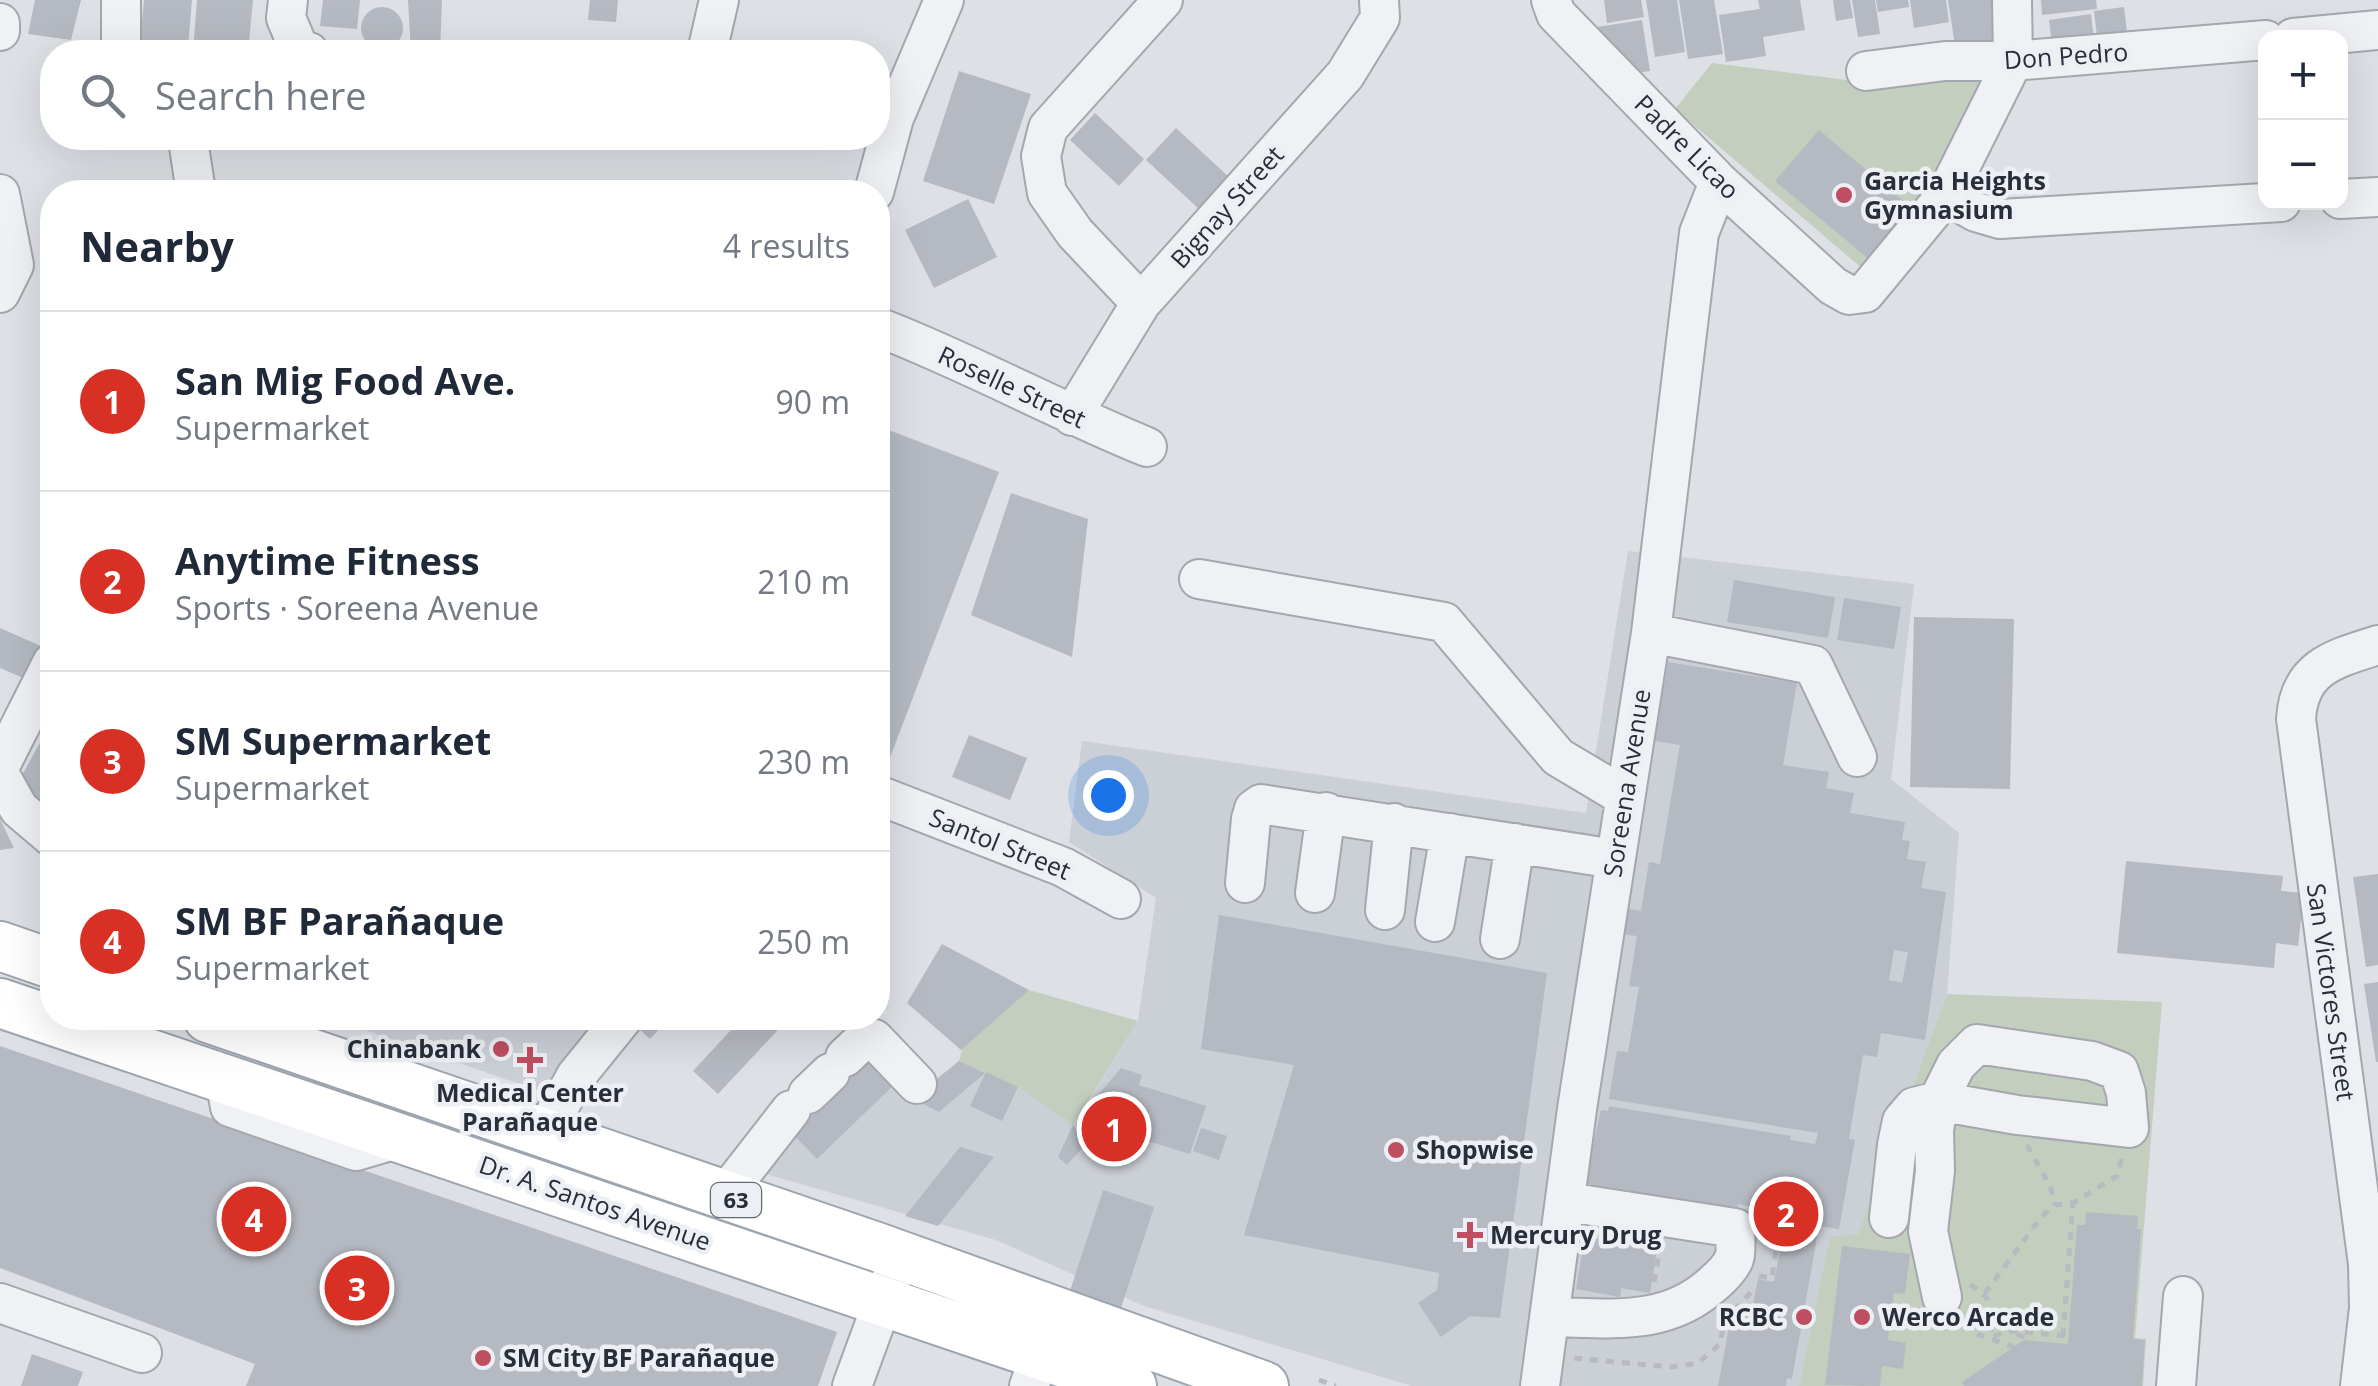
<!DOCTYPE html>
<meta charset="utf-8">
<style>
:root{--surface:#fff;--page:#f6f6f7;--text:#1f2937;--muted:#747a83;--line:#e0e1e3;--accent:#d93025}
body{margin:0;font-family:"Open Sans",sans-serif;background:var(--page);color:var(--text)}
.controls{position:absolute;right:30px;top:30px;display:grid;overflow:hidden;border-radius:20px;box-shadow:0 10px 40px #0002}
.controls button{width:90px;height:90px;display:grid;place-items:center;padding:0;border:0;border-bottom:2px solid var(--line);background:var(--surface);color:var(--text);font:50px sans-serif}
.you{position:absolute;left:1108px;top:795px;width:35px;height:35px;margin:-25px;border:8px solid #fff;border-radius:50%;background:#1a73e8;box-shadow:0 0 0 15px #1a73e833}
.badge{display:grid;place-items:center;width:65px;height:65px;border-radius:50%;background:var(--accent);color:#fff;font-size:32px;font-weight:700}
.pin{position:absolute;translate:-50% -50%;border:5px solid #fff;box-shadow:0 2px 10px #0006}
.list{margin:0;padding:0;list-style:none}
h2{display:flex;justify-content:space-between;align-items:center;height:130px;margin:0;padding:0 40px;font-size:42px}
h2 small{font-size:32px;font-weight:400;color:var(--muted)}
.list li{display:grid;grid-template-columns:65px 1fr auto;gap:30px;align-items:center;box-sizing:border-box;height:180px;padding:0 40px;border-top:2px solid var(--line)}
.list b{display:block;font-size:38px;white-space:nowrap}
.list p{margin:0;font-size:32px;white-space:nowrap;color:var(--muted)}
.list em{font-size:32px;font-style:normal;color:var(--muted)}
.icon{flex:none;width:55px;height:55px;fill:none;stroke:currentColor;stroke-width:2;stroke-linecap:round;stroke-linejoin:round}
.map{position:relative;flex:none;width:2378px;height:1386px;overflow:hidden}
.search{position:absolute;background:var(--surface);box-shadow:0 10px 40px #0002;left:40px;top:40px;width:850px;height:110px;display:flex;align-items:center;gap:25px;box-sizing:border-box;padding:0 35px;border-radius:40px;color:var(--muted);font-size:38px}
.panel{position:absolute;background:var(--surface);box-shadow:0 10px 40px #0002;left:40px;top:180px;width:850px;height:850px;border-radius:40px}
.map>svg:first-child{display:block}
.built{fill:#cbcfd6}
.green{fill:#c3cebf}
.building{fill:#b5b9c1;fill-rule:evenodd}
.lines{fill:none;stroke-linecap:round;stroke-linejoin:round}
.minor-casing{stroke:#a3a7ae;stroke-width:42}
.major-casing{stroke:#9da5af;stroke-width:52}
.path{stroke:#b7bbc0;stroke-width:5;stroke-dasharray:8 8;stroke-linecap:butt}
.minor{stroke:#eff1f4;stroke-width:38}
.major{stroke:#fff;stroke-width:48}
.poi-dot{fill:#be4e60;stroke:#eceff3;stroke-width:4}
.labels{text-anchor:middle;stroke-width:9;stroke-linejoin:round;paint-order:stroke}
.shield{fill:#eceff3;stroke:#636972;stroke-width:2.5}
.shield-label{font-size:22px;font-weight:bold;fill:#282f3a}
.street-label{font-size:25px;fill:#282f3a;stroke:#eceff3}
.poi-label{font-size:25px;font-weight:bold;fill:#282f3a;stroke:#eceff3;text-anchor:start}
</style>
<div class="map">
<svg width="2378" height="1386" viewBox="0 0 2378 1386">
<rect width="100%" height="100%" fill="#dde0e5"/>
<path class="built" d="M1628 551 1914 584 1891 779 1959 833 1947 994 1858 1234 1830 1238 1799 1386H1412L1144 1306 996 1240 731 1164 860 1018 878 1017 937 1078 959 1061 1018 1087 1074 1125 1138 1021 1156 898 1069 842 1082 741 1586 813Z
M331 1018H647L571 1102Z"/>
<path class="green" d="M1712 63 1847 80 1982 76 1941 185 1870 275 1675 109Z
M1029 990 1138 1021 1073 1125 1018 1087 959 1061 964 1043Z
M1947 994 2162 1002 2135 1338 2146 1339 2143 1386H1799L1830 1237 1858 1234Z"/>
<path class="building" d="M35 0H81L71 40 28 34Z
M144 0H192L188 47 140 43Z
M197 0H253L248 52H193Z
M323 0H360L357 29 320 26Z
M408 0H442L440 52H411Z
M590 0H618L616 22 588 20Z
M1604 0H1641L1644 17 1607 23Z
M1646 0H1677L1685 52 1655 57Z
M1679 0H1714L1723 54 1688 59Z
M1758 0H1800L1805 30 1763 37 1766 56 1726 62 1719 15 1760 9Z
M1833 0H1850L1853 18 1836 21Z
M1852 0H1875L1880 34 1858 37Z
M1876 0H1908L1909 7 1878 12Z
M1910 0H1946L1949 22 1914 28Z
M1948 0H2000L2005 38 1955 46Z
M2041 0H2096L2097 9 2042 15Z
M2124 7 2128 41 2098 44 2094 11Z
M361 28a21 21 0 1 1 42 0a21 21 0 1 1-42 0Z
M2091 14 2095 49 2053 54 2049 20Z
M1642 20 1650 71 1630 74 1629 61 1621 62 1600 44 1597 27Z
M629 43 686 50 685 52H627Z
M959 71 1031 94 994 204 923 181Z
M1095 113 1144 159 1119 186 1070 140Z
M1176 128 1230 178 1200 210 1146 160Z
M1819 130 1913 209 1870 260 1775 181Z
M284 181 309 184 308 192H282Z
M968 199 997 257 934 288 905 230Z
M878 426 999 472 889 760 878 755Z
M1011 493 1088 519 1072 657 971 615Z
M1734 580 1835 597 1828 638 1727 622Z
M1844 598 1901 607 1894 649 1837 640Z
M1914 617 2014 619 2010 789 1910 787Z
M0 628 43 647 28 680 0 668Z
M1668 662 1797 683 1783 765 1829 772 1826 788 1854 793 1850 813 1905 822 1902 840 1910 841 1907 859 1926 862 1921 888 1946 892 1925 1040 1881 1033 1877 1057 1863 1055 1849 1139 1855 1140 1839 1229 1819 1226 1792 1379 1787 1378 1786 1386H1718L1729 1327 1739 1328 1741 1313 1751 1315 1758 1279 1774 1282 1784 1228 1771 1210 1738 1204 1737 1207 1713 1204 1712 1208 1682 1204 1683 1199 1660 1195V1199L1628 1194 1629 1190 1584 1184 1601 1110 1608 1111 1609 1106 1791 1136 1790 1140 1815 1144 1818 1133 1609 1099 1617 1051 1628 1052 1639 987 1629 986 1637 936 1621 934 1625 908 1641 911 1649 862 1660 864 1680 745 1655 741ZM1894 950 1908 952 1902 983 1889 980Z
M969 735 1027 758 1010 800 952 777Z
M42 739 52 745V825L21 793 22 775Z
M0 819 14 848 0 850Z
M2126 861 2283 876 2281 891 2304 893 2298 946 2276 943 2274 968 2117 953Z
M2378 874V965L2366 967 2353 877Z
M1219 915 1547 973 1500 1318 1470 1316 1441 1337 1418 1303 1437 1290 1439 1273 1244 1235 1294 1065 1201 1049Z
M942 944 1029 990 961 1050 907 1003Z
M2378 982V1062H2376L2364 984Z
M636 1018H670L650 1039 631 1022Z
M742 1018H789L718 1094 693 1071Z
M0 1046 837 1332 818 1386H246L255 1364 0 1268Z
M864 1050 896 1083 817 1159 785 1126Z
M959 1061 985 1073 939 1112 913 1099Z
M1121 1068 1142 1075 1139 1085 1206 1106 1190 1154 1082 1121 1085 1110Z
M986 1072 1018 1087 1002 1121 970 1106Z
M1073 1125 1086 1144 1067 1165 1058 1157Z
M1201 1128 1227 1136 1219 1160 1193 1151Z
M960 1147 994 1157 938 1226 905 1216Z
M1103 1190 1154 1207 1120 1311 1069 1294Z
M2086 1212 2138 1216 2137 1229H2141L2133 1339 2145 1340 2142 1386H1964L1962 1382 2024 1340 2068 1344 2077 1225H2085Z
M1585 1237 1657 1250 1650 1293 1621 1288 1620 1297 1576 1289Z
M1842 1246 1910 1254 1905 1294 1894 1293 1888 1340 1906 1343 1903 1369 1882 1366 1880 1386 1825 1385Z
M32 1354 83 1372 78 1386H21Z"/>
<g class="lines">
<defs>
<path id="minor" d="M288 0 286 18 300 51 309 52
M1551 0 1556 14 1719 182 1833 286 1849 295 1865 293 1946 195 2013 61 2012 0
M0 23V31
M2293 38 2378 30
M121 52V0
M707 52 719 0
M1866 71 1945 61H2013L2266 40
M188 140 196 192
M874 192 894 118 944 0
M0 194 14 265 0 293
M1946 195 1976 212 2000 219 2281 202
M2340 199 2378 197
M1141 303 1075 233 1047 193 1041 156 1048 128 1163 0
M878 327C969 362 1056 410 1147 447
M1072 416 1141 303 1345 75 1380 18 1379 0
M1199 579 1444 622 1558 757 1625 797
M1651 633 1813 665 1857 757
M0 766 52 663
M0 775 19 809 52 837
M878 795 1063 867 1121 899
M1245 883 1251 819 1254 809 1261 804 1615 859
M1315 893 1326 812
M1385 910 1394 823
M1435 922 1450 833
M1500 939 1515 843
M845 1057 864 1039H874L917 1084
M225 1079 230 1107 356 1151 400 1138
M808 1094 830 1073
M544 1134 576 1076 623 1018
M724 1196 791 1110
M1889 1218 1897 1145 1902 1121 1914 1107 1938 1101 2017 1115 2129 1128 2126 1093 2119 1071 2092 1061 1977 1044 1956 1065 1938 1101 1934 1131 1935 1171 1928 1231 1942 1297
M0 1303 142 1353
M1552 1317C1611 1318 1667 1327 1714 1283 1721 1277 1730 1268 1734 1259 1737 1251 1735 1238 1735 1228L1567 1202
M852 1386 892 1277
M1029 1386 1041 1354
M1540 1386 1577 1109 1651 633 1699 233 1719 182
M2176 1386 2183 1296
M2360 1386 2369 1308 2368 1264 2296 719C2299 667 2334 659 2378 645"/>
<path id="major" d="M0 946 52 964
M0 1003 1132 1386
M208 1018 877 1247 1264 1386"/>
</defs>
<use href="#minor" class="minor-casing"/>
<use href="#major" class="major-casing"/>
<path class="path" d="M2027 1145 2050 1186 2055 1205
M1759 1276 1772 1278 1778 1235 1765 1233
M1654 1282 1660 1249
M1970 1285C1996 1298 1990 1311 1991 1337L2009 1331 2068 1336
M1985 1293 2042 1216 2055 1205 2073 1203 2117 1176 2122 1157
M1977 1334 2014 1347
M2017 1334 2032 1341
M2063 1336 2073 1203
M1574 1358 1671 1367 1698 1363 1720 1344 1724 1322 1752 1291
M1319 1380 1336 1386"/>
<use href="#minor" class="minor"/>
<use href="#major" class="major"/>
</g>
<g class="poi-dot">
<circle cx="1844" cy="195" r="10"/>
<circle cx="501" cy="1049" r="10"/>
<path d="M525 1045h10v10h10v10h-10v10h-10v-10h-10v-10h10z"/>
<circle cx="1396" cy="1150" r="10"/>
<path d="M1465 1220h10v10h10v10h-10v10h-10v-10h-10v-10h10z"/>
<circle cx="1804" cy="1317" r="10"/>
<circle cx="1862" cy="1317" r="10"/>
<circle cx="483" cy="1358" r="10"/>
</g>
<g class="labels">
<rect class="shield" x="711" y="1183" width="50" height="34" rx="8"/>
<g class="shield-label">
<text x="736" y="1208">63</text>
</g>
<g class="street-label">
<text transform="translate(2066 56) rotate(-4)" y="9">Don Pedro</text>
<text transform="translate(1687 147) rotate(45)" y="9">Padre Licao</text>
<text transform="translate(1227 207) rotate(-48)" y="9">Bignay Street</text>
<text transform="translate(1012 387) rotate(25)" y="9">Roselle Street</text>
<text transform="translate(1627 783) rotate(-81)" y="9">Soreena Avenue</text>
<text transform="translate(1000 844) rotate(22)" y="9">Santol Street</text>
<text transform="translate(2331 992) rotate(82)" y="9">San Victores Street</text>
<text transform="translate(595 1203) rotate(19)" y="9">Dr. A. Santos Avenue</text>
</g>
<g class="poi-label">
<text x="1864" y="190">Garcia Heights<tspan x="1864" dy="29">Gymnasium</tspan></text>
<text x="481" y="1058" text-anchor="end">Chinabank</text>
<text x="530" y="1102" text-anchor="middle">Medical Center<tspan x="530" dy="29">Parañaque</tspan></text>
<text x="1416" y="1159">Shopwise</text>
<text x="1490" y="1244">Mercury Drug</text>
<text x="1784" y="1326" text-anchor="end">RCBC</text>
<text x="1882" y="1326">Werco Arcade</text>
<text x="503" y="1367">SM City BF Parañaque</text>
</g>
</g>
</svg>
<div class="controls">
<button>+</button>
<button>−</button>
</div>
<div class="you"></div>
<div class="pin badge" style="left:1114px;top:1129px">1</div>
<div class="pin badge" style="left:1786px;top:1214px">2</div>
<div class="pin badge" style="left:357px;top:1288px">3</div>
<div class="pin badge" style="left:254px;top:1219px">4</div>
<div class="search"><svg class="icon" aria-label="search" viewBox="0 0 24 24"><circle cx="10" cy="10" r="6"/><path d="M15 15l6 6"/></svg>Search here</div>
<section class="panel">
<h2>Nearby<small>4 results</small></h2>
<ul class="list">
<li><span class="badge">1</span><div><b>San Mig Food Ave.</b><p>Supermarket</p></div><em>90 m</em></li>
<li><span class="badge">2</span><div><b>Anytime Fitness</b><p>Sports · Soreena Avenue</p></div><em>210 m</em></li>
<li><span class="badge">3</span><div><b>SM Supermarket</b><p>Supermarket</p></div><em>230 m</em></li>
<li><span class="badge">4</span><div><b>SM BF Parañaque</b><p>Supermarket</p></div><em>250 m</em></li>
</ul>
</section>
</div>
